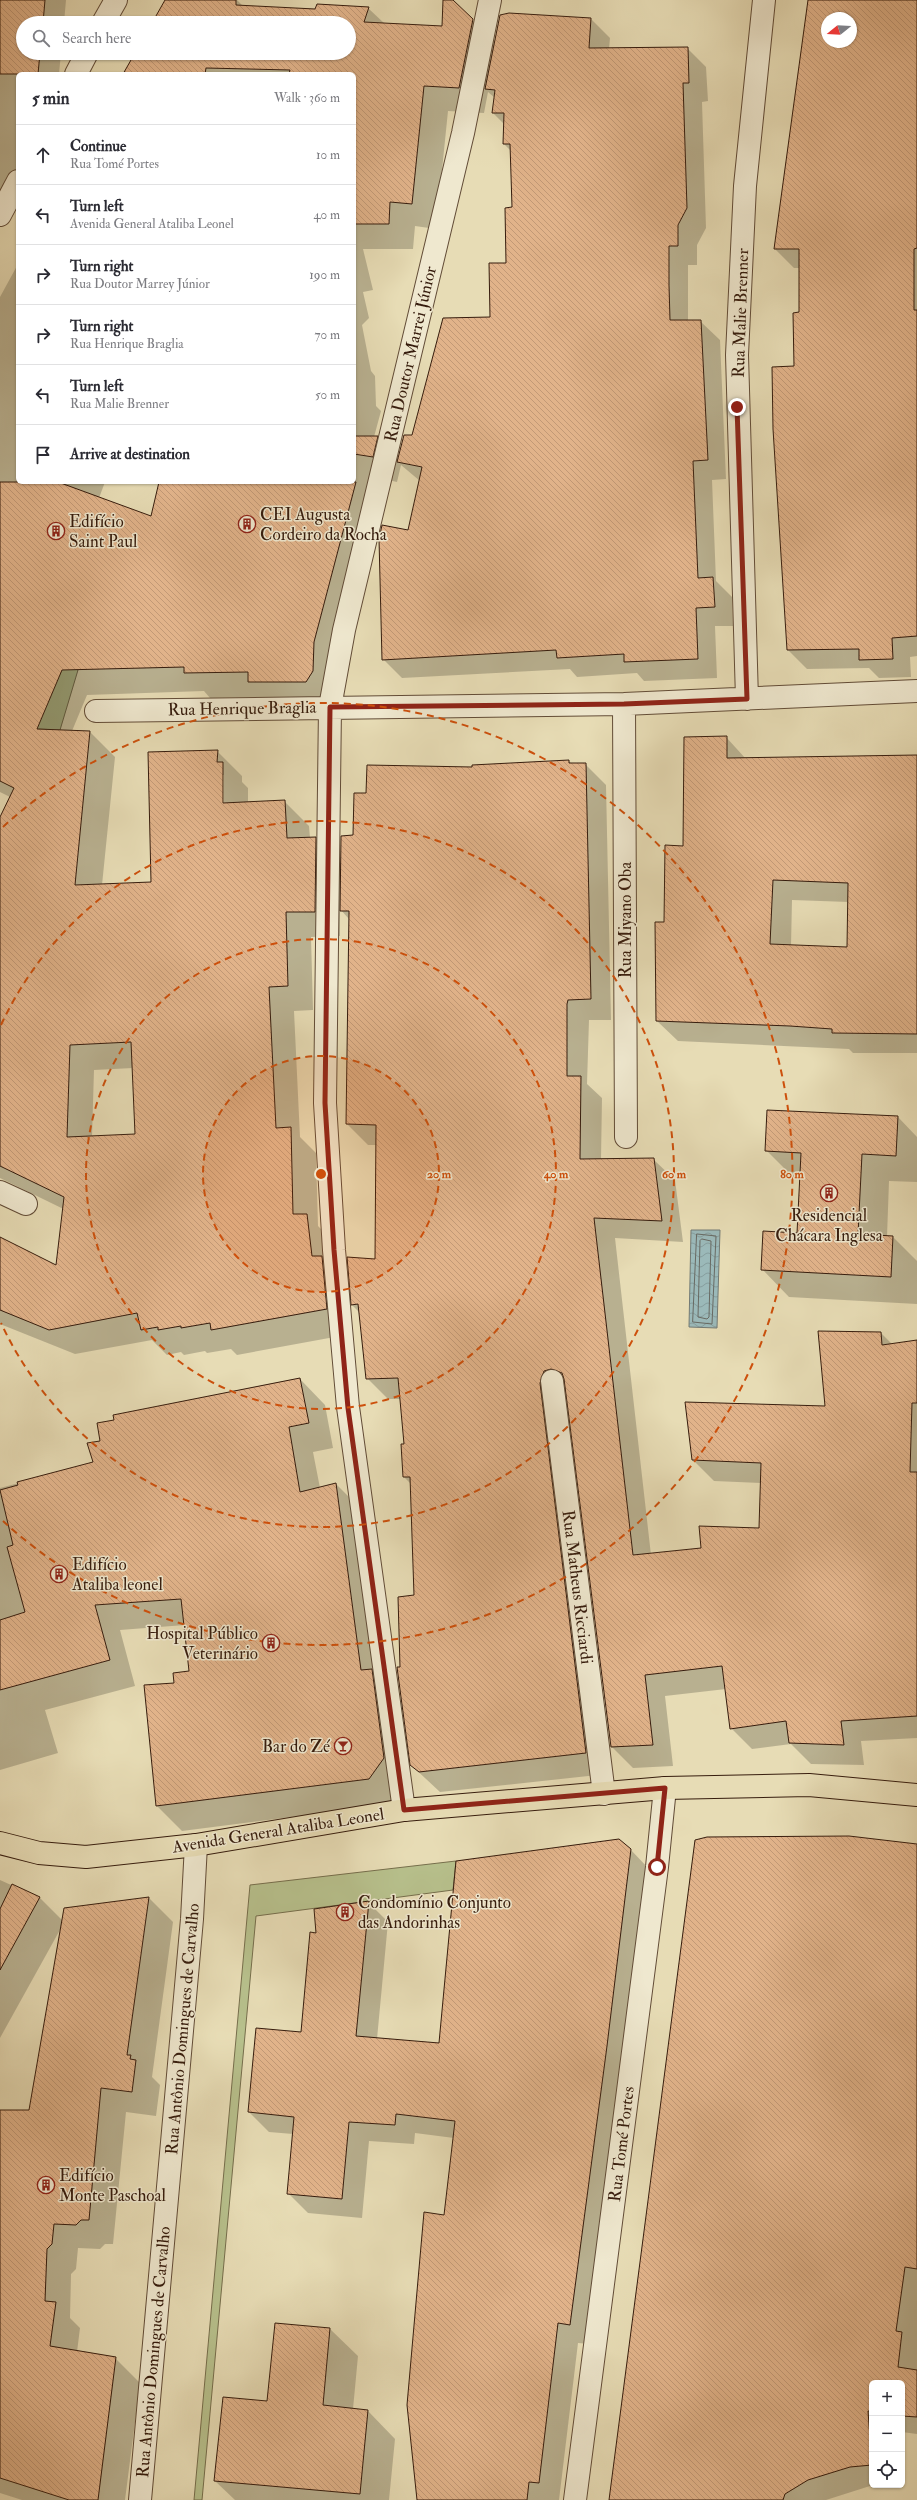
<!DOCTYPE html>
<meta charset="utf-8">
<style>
:root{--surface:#fff;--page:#f2f2f3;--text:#2b2b33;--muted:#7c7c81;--line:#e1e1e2}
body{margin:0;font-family:"IM FELL Double Pica",serif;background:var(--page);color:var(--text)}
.controls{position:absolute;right:12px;bottom:12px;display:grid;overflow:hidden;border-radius:6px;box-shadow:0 1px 3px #0004}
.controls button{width:36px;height:36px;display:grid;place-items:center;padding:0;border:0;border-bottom:1px solid var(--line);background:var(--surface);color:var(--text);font:20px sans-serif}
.compass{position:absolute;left:821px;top:12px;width:36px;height:36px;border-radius:50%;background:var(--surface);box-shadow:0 1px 3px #0004;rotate:252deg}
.stop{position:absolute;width:12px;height:12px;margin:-9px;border:3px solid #8f2418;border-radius:50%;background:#fff}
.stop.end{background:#8f2418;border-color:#fff;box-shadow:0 1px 4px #0008}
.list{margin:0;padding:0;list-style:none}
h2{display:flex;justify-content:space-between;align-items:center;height:52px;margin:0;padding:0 16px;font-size:17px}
h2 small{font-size:13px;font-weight:400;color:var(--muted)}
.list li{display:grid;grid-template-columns:26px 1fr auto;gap:12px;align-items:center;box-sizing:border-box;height:60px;padding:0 16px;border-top:1px solid var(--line)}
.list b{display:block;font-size:15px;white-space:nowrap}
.list p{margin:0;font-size:13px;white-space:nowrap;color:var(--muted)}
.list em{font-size:13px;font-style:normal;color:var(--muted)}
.icon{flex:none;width:22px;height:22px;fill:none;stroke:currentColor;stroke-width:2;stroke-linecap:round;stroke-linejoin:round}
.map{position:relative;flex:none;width:917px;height:2500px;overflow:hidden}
.search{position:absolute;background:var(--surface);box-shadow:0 1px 3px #0004;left:16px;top:16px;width:340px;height:44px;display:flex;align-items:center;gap:10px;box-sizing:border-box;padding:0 14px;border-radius:22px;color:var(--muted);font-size:15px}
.panel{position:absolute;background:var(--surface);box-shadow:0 1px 3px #0004;left:16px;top:72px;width:340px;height:412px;border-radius:6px}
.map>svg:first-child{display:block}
.green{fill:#b7c08c;stroke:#766e4c}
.water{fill:url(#water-waves);stroke:#737a74}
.shadow{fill:#0003;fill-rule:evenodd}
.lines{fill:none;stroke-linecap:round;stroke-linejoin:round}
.shore{stroke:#686a63;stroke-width:1}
.building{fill:url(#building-back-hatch);stroke:#361c0d;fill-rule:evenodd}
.minor-casing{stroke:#624c37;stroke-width:24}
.major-casing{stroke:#361c0d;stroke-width:24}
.minor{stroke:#efe8cf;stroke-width:22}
.major{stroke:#e7dcb5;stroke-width:22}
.route{stroke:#8f2418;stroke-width:5}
.ring{fill:none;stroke:#cd500c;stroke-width:2;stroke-dasharray:7 5}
.labels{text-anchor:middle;stroke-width:3;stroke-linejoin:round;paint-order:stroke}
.street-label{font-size:17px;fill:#361c0d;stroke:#efe8cf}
.poi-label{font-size:17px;fill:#361c0d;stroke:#efe8cf;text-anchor:start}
.centre{fill:#cd500c;stroke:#efe8cf;stroke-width:2}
.ring-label{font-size:12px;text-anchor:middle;font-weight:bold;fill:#cd500c;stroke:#efe8cf;stroke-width:3;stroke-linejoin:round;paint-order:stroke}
</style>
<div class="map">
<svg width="917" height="2500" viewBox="0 0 917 2500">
<defs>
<pattern id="water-waves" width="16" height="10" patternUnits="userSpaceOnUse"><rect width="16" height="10" fill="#9bb9b9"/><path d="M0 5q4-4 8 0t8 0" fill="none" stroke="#869e9e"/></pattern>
<pattern id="building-back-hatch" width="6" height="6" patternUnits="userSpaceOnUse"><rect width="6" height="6" fill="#e1b38a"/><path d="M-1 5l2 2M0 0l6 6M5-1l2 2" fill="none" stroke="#c29976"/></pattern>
</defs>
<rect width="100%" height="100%" fill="#e7dcb5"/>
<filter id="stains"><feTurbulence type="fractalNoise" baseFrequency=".005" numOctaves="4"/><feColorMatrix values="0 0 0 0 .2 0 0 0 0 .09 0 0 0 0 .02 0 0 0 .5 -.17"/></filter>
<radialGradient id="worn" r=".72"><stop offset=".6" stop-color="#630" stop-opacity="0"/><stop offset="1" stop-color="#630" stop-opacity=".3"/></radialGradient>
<path class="green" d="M64 665 78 670 60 730 35 729Z
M456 1861 453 1890 256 1916 202 2500H194L250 1885Z"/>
<path class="water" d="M691 1230H720L717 1328 689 1327Z"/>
<path class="shadow" d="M0 0H66L64 23H23V53H61L59 74H18V178L0 211Z
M166 0H237L244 7 315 10 368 8 385 24 443 27 444 0H452L495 42 591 19 610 38 609 49 687 48 706 67 708 101 702 102 706 228 697 245V265H688V321H700L720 340 726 479 712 480 716 581 732 597 733 626H715L717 678 644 681 637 673 577 677 570 669 402 678 383 659 420 481 401 465 397 482 388 480 338 697 274 706 265 697 210 698 204 691 87 695 72 731 90 732 115 757 102 885 152 883 217 751 242 776V782L248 788V803L284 801 309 826 310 838H315L342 864 354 836 367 794 473 768 569 761 572 764H585L606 785 611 1020H589L587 1084 602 1098 601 1160 653 1159 675 1180 683 1242 615 1238 651 1555 702 1549 760 1529 761 1483 714 1481 693 1460 826 1407 881 1333 892 1344 917 1341V1738L861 1741 864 1765 811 1764 791 1744 752 1749 731 1728 726 1689 665 1696 673 1766 633 1768 612 1747 567 1393 561 1397 607 1774 440 1792 411 1765 401 1667 415 1596 411 1484 404 1477 405 1445 401 1399H388L367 1378 360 1313 352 1305 376 1260 377 1145H368L347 1124 349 919 340 909V936L311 937 313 1010 294 1011 300 1137 316 1153 318 1226 332 1240 351 1334 237 1355 231 1349 207 1353 205 1351 184 1355 181 1352 167 1355 152 1340 75 1354 0 1324V1238L57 1266 88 1221 0 1178V819L10 797 0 792V297L18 264V482H105L99 498 152 517 160 482H354V74H124L136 53H349V23H153ZM488 92 495 98 493 113 504 124V144L512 152 513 208 507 264 491 318 399 458 377 437H374L381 411 376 406 375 376 371 371 362 325 369 318 363 292 373 290 363 249H413L415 226 436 229 448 111 484 113ZM222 775H224V808H222ZM133 1068 136 1135 92 1137 94 1070Z
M809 0H917V656L910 657 911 677 879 678 869 668 807 669 788 650 795 367 800 313V268H794L775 249ZM827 18H851V42H827Z
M726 737 746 759 917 755V1053H853L849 1049 678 1041 657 1021 665 923 684 847ZM792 900 849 902 848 948 791 946Z
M898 1117 917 1137V1182L889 1181 887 1237H893L917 1261V1304L789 1297 762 1269 798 1234 801 1178H794L766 1150Z
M300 1379 325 1405 333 1448 313 1452 320 1488 336 1484 361 1509 394 1804 182 1831 157 1806 145 1686 175 1684 190 1672 185 1625 120 1630 135 1686 45 1710 58 1753 0 1770V1488L94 1463 102 1441Z
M917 1845V2434L902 2432V2383H872V2485H883L870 2486 826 2500H611Z
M630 1849 650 1870 590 2344 578 2343 559 2500H418L454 2138 415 2133 414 2144 369 2141 362 2218 308 2213 288 2193 293 2134 269 2132 249 2112 302 2033 317 1934 368 1902 388 1922 377 2039 440 2044Z
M0 1880 40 1898 63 1921 65 1909 149 1898 173 1922 152 2077 160 2085 156 2116 126 2112 113 2244H105L100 2249 78 2248 76 2269 71 2274 70 2318 80 2328 77 2352 115 2358 140 2383 125 2500H22L0 2493V2111H30L61 1928 0 2038Z
M276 2324 330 2329 358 2356 353 2409 368 2411 395 2439 389 2500H235L215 2481 268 2402Z"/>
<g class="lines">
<path class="shore" d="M697 1234 716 1236 712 1324 693 1322Z
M702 1239 711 1241 709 1317 707 1319 698 1317 700 1241Z"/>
</g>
<path class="building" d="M0 0H45L43 23H23V53H40L38 74H0Z
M165 0H236V5L315 9 317 4 369 7 364 22 442 26 443 0H453L473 19 459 88 424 86 412 204 390 202 389 224H354V74H289L290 70 206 68 205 74H123L135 53H349V23H152Z
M808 0H917V248L914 249V310H917V636L892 638 893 659 859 660V649L787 650 773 429 772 367 794 366 793 313 799 312V249H774ZM827 18H851V42H827Z
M509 13 591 18 589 48 688 47 689 83H683L687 208 678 225V246H669V285L670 320H701L708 460 693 461 698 578 713 577 715 607 696 608 698 659 624 662V654L557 658 556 650 382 660 379 539 382 525 408 530 422 467 397 462 404 435H412L443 318 490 317 489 263H506L505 208 512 207 510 144H503L504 113H492L495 90 485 89 500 15Z
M354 436H378L373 457 354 454Z
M0 482H58L151 516 159 482H356L314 642 313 671 306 682H248V672L184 673V667L62 670 37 729 90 731 75 885 151 882 148 752 218 750 217 762H223V803L285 800 287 838 316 837 315 912H286L288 986 269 987 276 1128 291 1127 293 1214H307L312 1256H322L327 1309 211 1330 210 1323 181 1328V1326L158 1330V1327L141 1330 137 1313 49 1330 0 1310V1237L56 1265 64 1197 0 1166V817L14 788 0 781ZM131 1042 135 1134 67 1137 70 1045Z
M727 736V758L917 755V1034L832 1033V1029L790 1026 656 1021 655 922H664L665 845 683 846 684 737ZM773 880 848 883 847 947 770 944Z
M569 760V763H586L591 999 568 1000 567 1004V1076H581L580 1159 654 1158 662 1221 594 1218 633 1555 701 1548 699 1526 759 1528 761 1463 692 1460 685 1402 825 1406 818 1331 881 1332 882 1345 917 1340V1403H912L910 1472H917V1716L841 1721 844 1745 789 1743 786 1721 730 1729 722 1666 645 1675 653 1745 611 1747 564 1379 562 1373 551 1369 544 1371 540 1383 586 1753 419 1772 410 1765 397 1667H400L398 1597 414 1595 410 1477H403L401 1444H404L398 1378 366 1379 358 1304 351 1305 347 1257 375 1259 376 1125 346 1124 349 911H340L341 836 353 835 354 793H366L367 765 472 767V765Z
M767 1110 898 1116 896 1156 862 1154 858 1234 893 1236 891 1277 761 1270 763 1231 797 1233 801 1153 765 1151Z
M300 1378 309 1423 289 1427 300 1492 336 1483 361 1670 372 1669 384 1758 369 1779 156 1806 144 1685 174 1683 173 1673 189 1671 181 1599 95 1605 110 1660 0 1690V1620L25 1612 7 1547 13 1545 0 1490 18 1485 17 1482 93 1462 87 1443 100 1441 97 1423 114 1420 113 1415Z
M849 1836 917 1844V2269L905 2267 896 2331 902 2332 898 2367 917 2370V2417L902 2416V2383H872V2412L868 2411 872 2465 850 2467 808 2480 785 2494 783 2500H609L695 1840 707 1837Z
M619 1839 631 1849 607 2046 570 2325 558 2323 539 2483 529 2482 527 2500H417L407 2405 424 2212 444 2215 455 2121 396 2114 395 2125 349 2122 342 2199 287 2194 294 2117 248 2112 256 2028 301 2032 310 1932 316 1933 314 1909 369 1901 356 2036 439 2043 456 1861Z
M12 1884 40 1897 0 1970V1909Z
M149 1897 127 2055H131L130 2059 136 2060 132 2092 101 2088 89 2220H81L76 2225 54 2224 52 2244 47 2249 45 2301 56 2302 50 2346 116 2357 98 2500H69L0 2478V2110H29L64 1908Z
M275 2323 330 2328 323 2405 368 2410 360 2494 214 2481 223 2397 267 2401Z"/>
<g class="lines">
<defs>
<path id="minor" d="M103 23 116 0
M76 74 87 53
M0 215 18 181
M747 699 737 355 745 186 764 0
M624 704 626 1137
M96 711 624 704 917 691
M0 1192 26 1204
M552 1381 604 1794
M404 1810 348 1407 334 1250 325 1103 330 707 344 630 463 133 490 0
M140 2500 192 1919 196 1845
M575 2500 657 1867 665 1788"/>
<path id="major" d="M0 1843 39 1853 86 1857 196 1845 404 1810 665 1788 809 1785 917 1795"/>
</defs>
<use href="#minor" class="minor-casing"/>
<use href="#major" class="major-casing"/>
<use href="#minor" class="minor"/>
<use href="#major" class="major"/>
</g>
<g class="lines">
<path class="route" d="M657 1867 665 1788 404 1810 348 1408 334 1250 325 1103 330 707 624 704 747 699 737 407"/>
</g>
<circle cx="321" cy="1174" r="118" fill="#cd500c" fill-opacity=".12"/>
<g class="ring">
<circle cx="321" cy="1174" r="118"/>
<circle cx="321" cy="1174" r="235"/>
<path d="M1 1025A353 353 0 1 1 1 1323"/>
<path d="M3 827A471 471 0 1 1 3 1521"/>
</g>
<defs>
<symbol id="building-ring" viewBox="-11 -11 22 22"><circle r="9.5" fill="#efe8cf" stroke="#8f2418" stroke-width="1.5"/><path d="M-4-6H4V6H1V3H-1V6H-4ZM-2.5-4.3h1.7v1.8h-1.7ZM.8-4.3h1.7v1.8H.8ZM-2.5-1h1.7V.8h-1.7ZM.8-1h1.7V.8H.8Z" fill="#8f2418"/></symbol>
<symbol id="bar-ring" viewBox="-11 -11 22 22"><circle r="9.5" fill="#efe8cf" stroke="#8f2418" stroke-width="1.5"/><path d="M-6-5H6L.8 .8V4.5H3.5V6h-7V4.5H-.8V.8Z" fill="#8f2418"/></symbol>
</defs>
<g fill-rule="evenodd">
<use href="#building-ring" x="237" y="514" width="20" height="20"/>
<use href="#building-ring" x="46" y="521" width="20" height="20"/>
<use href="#building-ring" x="819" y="1183" width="20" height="20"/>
<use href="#building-ring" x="49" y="1564" width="20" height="20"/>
<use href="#building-ring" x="261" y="1633" width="20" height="20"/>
<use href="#bar-ring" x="333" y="1736" width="20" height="20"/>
<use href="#building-ring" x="335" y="1902" width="20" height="20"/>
<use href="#building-ring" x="36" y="2175" width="20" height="20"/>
</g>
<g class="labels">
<g class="street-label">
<text transform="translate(740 313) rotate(-88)" y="6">Rua Malie Brenner</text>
<text transform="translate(410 354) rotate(-77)" y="6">Rua Doutor Marrei Júnior</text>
<text transform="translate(242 708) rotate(-1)" y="6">Rua Henrique Braglia</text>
<text transform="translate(625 920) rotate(-90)" y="6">Rua Miyano Oba</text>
<text transform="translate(578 1587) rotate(83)" y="6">Rua Matheus Ricciardi</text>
<text transform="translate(278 1830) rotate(-9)" y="6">Avenida General Ataliba Leonel</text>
<text transform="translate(182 2029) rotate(-85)" y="6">Rua Antônio Domingues de Carvalho</text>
<text transform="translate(621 2144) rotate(-83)" y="6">Rua Tomé Portes</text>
<text transform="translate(153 2352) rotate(-85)" y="6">Rua Antônio Domingues de Carvalho</text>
</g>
<g class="poi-label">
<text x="260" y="520">CEI Augusta<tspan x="260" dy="20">Cordeiro da Rocha</tspan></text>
<text x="69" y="527">Edifício<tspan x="69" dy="20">Saint Paul</tspan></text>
<text x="829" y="1221" text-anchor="middle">Residencial<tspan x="829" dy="20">Chácara Inglesa</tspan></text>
<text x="72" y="1570">Edifício<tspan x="72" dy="20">Ataliba leonel</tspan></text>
<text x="258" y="1639" text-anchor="end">Hospital Público<tspan x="258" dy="20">Veterinário</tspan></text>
<text x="330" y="1752" text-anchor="end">Bar do Zé</text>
<text x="358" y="1908">Condomínio Conjunto<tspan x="358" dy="20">das Andorinhas</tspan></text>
<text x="59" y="2181">Edifício<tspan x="59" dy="20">Monte Paschoal</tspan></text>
</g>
</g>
<circle cx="321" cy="1174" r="6" class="centre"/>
<g class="ring-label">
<text x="439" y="1178">20 m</text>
<text x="556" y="1178">40 m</text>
<text x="674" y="1178">60 m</text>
<text x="792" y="1178">80 m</text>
</g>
<rect width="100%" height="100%" filter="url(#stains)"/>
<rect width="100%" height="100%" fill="url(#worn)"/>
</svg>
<div class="controls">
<button>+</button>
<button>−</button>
<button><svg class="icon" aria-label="locate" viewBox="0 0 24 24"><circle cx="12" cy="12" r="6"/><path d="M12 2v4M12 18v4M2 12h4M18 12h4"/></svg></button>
</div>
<svg class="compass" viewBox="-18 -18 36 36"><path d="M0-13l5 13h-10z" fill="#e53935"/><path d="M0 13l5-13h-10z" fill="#7c7c81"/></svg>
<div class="stop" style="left:657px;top:1867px"></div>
<div class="stop end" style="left:737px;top:407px"></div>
<div class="search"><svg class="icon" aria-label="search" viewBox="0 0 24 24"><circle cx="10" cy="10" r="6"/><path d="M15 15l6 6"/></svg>Search here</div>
<section class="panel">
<h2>5 min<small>Walk · 360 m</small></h2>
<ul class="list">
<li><svg class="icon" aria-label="ahead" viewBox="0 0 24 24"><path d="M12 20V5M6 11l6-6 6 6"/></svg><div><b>Continue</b><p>Rua Tomé Portes</p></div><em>10 m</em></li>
<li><svg class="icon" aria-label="left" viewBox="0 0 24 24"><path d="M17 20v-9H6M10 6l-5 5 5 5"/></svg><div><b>Turn left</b><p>Avenida General Ataliba Leonel</p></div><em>40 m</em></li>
<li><svg class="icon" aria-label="right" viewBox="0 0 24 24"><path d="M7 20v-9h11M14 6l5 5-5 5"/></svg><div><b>Turn right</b><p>Rua Doutor Marrey Júnior</p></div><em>190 m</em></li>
<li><svg class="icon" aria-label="right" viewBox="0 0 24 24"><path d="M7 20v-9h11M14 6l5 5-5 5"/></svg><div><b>Turn right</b><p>Rua Henrique Braglia</p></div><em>70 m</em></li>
<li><svg class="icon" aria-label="left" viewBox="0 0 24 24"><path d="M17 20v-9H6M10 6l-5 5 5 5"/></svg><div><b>Turn left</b><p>Rua Malie Brenner</p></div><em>50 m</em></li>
<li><svg class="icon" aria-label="arrive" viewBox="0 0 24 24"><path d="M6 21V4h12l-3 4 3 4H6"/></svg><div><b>Arrive at destination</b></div></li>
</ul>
</section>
</div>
